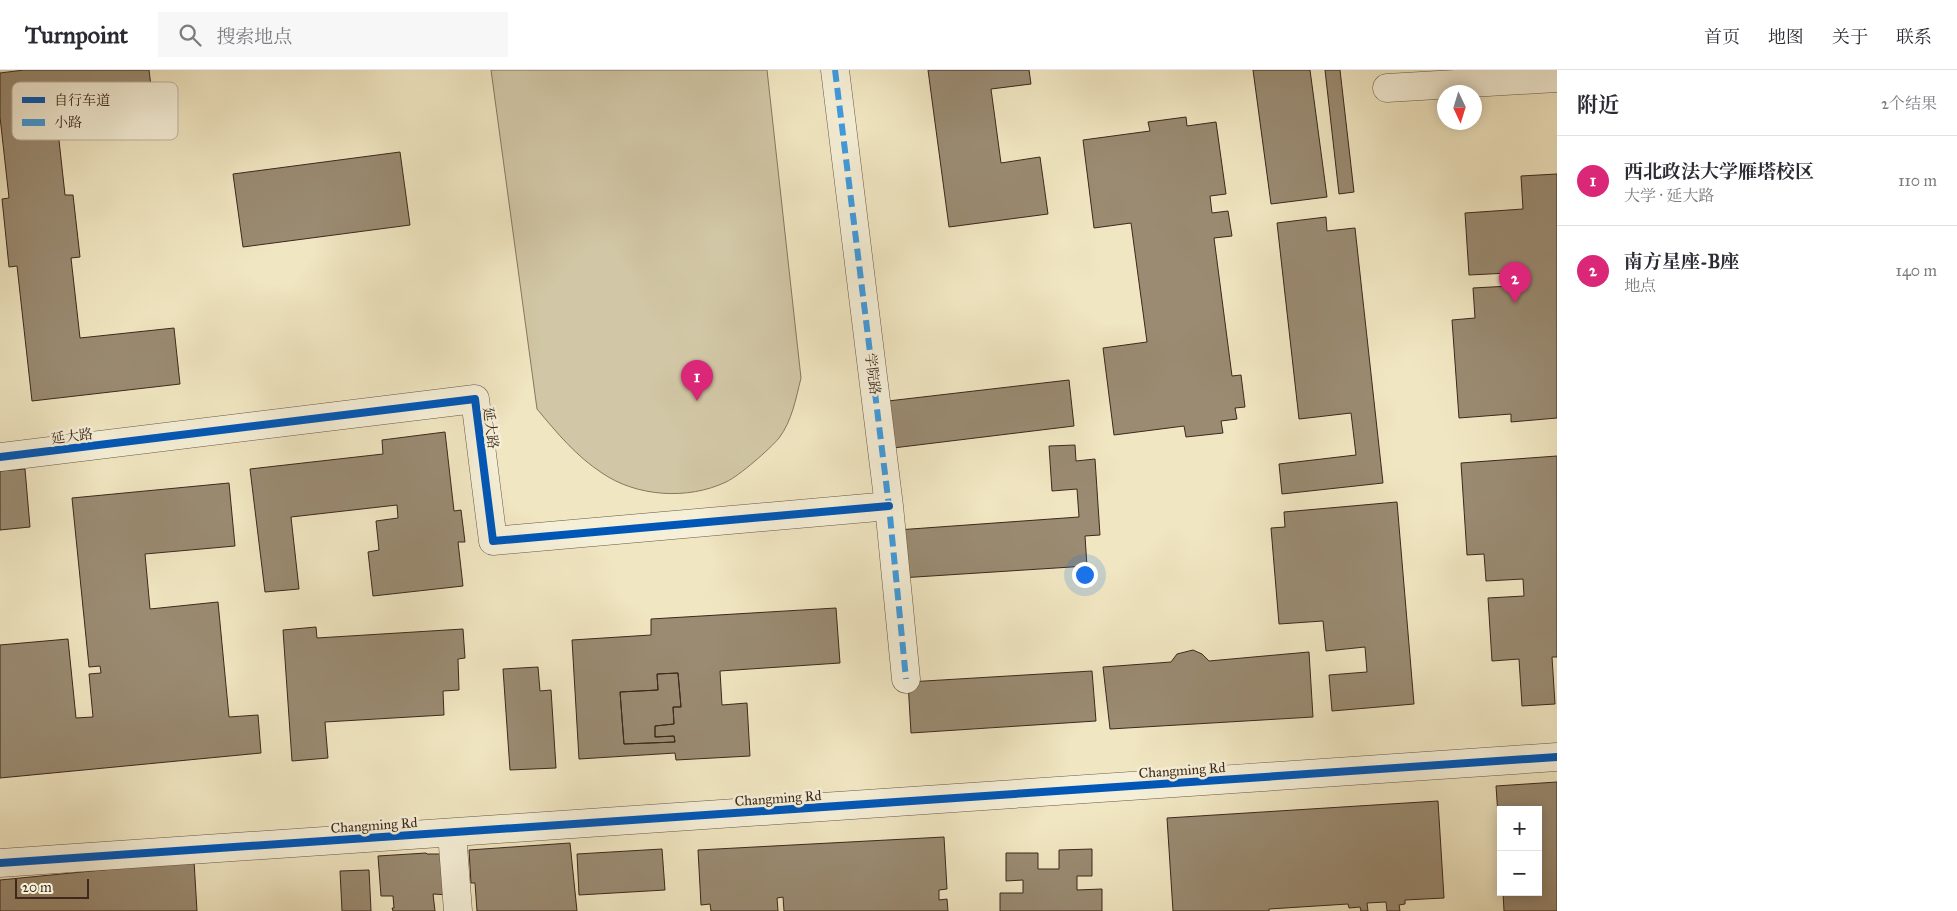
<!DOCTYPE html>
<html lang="zh">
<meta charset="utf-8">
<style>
:root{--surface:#fff;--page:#f7f7f7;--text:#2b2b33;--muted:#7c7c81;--line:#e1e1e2;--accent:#db2777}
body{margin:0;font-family:"IM FELL Great Primer","Noto Serif SC",serif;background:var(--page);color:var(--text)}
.controls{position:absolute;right:15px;bottom:15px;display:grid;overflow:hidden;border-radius:0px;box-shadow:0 2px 12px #0003}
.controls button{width:45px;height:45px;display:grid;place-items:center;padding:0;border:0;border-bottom:1px solid var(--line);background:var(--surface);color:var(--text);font:25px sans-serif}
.compass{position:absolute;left:1437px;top:15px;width:45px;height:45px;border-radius:50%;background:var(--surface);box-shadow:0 2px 12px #0003;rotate:176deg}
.scale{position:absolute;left:15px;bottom:12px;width:74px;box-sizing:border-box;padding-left:5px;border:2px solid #3c281d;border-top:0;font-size:14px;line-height:18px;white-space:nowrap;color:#3c281d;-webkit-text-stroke:4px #f5efd7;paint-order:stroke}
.you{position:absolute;left:1084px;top:504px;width:18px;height:18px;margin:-12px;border:4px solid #fff;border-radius:50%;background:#1a73e8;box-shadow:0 0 0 8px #1a73e833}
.badge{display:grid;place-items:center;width:32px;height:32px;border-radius:50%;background:var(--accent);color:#fff;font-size:16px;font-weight:700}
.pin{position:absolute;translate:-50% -41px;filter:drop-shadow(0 1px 2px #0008)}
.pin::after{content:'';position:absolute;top:26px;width:18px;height:15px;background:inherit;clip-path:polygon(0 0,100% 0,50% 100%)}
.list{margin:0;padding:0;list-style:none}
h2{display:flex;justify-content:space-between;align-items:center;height:65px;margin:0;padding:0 20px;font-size:21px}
h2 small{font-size:16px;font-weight:400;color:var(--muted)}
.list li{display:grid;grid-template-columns:32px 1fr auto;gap:15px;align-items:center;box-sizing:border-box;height:90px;padding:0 20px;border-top:1px solid var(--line)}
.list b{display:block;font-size:19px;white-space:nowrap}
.list p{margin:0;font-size:16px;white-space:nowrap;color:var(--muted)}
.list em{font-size:16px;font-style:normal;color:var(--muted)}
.icon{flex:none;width:28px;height:28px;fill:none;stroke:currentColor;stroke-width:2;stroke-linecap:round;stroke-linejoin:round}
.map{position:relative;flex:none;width:1557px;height:841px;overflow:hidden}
header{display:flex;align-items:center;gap:30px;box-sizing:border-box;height:70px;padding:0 25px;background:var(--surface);border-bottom:1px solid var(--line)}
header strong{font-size:24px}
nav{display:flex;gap:28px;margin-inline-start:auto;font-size:18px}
.search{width:350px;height:45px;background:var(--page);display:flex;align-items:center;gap:12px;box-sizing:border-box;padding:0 18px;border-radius:0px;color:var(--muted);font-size:19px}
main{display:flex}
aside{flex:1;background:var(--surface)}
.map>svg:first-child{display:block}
.green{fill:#d1c6a5;stroke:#867761}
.building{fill:#9a8b72;stroke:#3c281d;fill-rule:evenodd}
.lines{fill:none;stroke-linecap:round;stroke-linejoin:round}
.minor-casing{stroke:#695846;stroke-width:29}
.minor{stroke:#f5efd7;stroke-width:28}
.quiet{stroke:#3f9cdf;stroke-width:6;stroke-dasharray:12 6;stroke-linecap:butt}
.cycleway-casing{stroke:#f5efd7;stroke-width:11}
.cycleway{stroke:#0057b8;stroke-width:8}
.labels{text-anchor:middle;stroke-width:5;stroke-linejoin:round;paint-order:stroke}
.street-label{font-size:14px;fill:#3c281d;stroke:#f5efd7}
.key{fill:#f5efd7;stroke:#beb39f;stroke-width:1}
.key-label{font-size:14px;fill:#3c281d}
</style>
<header>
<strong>Turnpoint</strong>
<div class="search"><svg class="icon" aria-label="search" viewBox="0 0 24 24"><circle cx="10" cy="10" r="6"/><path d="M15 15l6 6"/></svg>搜索地点</div>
<nav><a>首页</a><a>地图</a><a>关于</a><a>联系</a></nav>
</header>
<main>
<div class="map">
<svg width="1557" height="841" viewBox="0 0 1557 841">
<rect width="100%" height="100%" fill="#f0e6c1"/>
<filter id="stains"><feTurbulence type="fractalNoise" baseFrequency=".004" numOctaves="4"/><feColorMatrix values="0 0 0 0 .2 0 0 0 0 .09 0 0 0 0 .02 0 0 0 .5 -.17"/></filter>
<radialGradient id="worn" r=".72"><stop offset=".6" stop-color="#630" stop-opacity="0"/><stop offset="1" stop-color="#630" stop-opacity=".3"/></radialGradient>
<path class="green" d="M491 0H767L801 308C796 328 792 351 779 368 770 379 739 406 726 412 688 430 637 427 602 403 576 386 557 363 537 339Z"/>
<path class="building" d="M24 0H149L154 41 57 52 65 125H73L80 187 71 188 80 268 174 258 180 314 32 331 17 196 9 197 2 129 9 128 0 47V3Z
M928 0H1029L1031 14 991 19 1001 93 1040 87 1048 144 949 157Z
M1253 0H1310L1327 127 1271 134Z
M1325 0H1340L1354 122 1339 124Z
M1186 47 1187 56 1216 52 1226 124 1210 126 1212 143 1228 141 1232 166 1214 168 1232 306 1241 305 1245 337 1235 338 1237 349 1221 351 1223 363 1186 367 1184 356 1114 365 1103 278 1147 272 1131 153 1094 158 1083 70 1150 61 1148 52Z
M400 82 410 155 243 177 233 104Z
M1557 104V348L1511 352V344L1459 348 1452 250 1475 248 1473 218 1510 216 1509 203 1469 205 1465 143 1523 139 1521 106Z
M1326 147 1327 161 1355 158 1383 413 1282 424 1279 394 1356 385 1351 343 1299 349 1277 153Z
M1069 310 1074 356 893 378 888 331Z
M445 362 454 441 461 440 465 472H458L463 516 373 526 368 482 379 480 376 451 398 448 397 435 291 447 299 519 265 522 250 399 383 384 382 370Z
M1075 375 1076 391 1095 389 1100 465 1085 466 1087 496 900 508 897 460 1079 447 1077 419 1052 421 1049 376Z
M1557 386V587H1552L1555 634 1522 636 1519 589 1492 591 1488 528 1524 526 1523 509 1486 511 1484 484 1467 485 1461 393Z
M25 399 30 457 0 460V401Z
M229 413 235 476 145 484 150 539 218 532 229 647 258 645 261 683 0 708V575L68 569 76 648 93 647 89 604 101 603 100 596 89 597 72 428Z
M1397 432 1414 634 1332 641 1329 605 1367 602 1365 577 1326 581 1323 551 1279 554 1271 458 1285 457 1284 442Z
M836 538 840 593 720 601 722 635 747 633 750 686 676 690 675 683 579 689 572 570 651 565V549ZM678 603 681 637H673L674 654 655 656V667L674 666 675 672 624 674 620 622 658 620 657 604Z
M316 557 317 568 463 559 465 588 458 589 459 620 443 621 444 645 325 652 328 688 292 691 283 560Z
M1193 580 1202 584 1209 591 1309 582 1313 647 1110 659 1103 597 1171 592 1177 584Z
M538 597 540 621 551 620 556 698 510 700 503 599Z
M1092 601 1096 651 911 663 908 612Z
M678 603 681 637H673L674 654 655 656V667L674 666 675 672 624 674 620 622 658 620 657 604Z
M1557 712V841H1504L1503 822H1538V740H1501V790L1496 716Z
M1438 731 1444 828 1405 830V834L1399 835 1400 841H1387L1386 832 1367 833 1368 841H1361L1360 837 1349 838 1348 834 1269 839V841H1173L1167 748Z
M944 767 947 819 939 820V830L947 829 948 841H784L783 827 777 828 778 841H711L710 834 701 835 698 780Z
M570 773 577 841H477L475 813H471L469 780Z
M662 779 665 820 579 825 577 784Z
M1092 779V806H1077V820L1102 819V841H1000V823H1023V810L1006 811V783H1038V799H1059V780Z
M426 783 427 784H447L450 825 433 824 435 841H393L392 838H394L393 826H381L378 786Z
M194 791 197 841H0V810Z
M369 800 371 841H342L340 801Z"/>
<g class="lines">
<defs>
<path id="minor" d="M835 0 889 436 906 609
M1387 18 1557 8
M0 387 475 329 493 471 889 436
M452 763 458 841
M0 793 1557 687"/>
</defs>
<use href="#minor" class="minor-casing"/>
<use href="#minor" class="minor"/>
<path class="quiet" d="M835 0 889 436 906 609"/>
<defs>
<path id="cycleway" d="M0 387 475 329 493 471 889 436
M0 793 1557 687"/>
</defs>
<use href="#cycleway" class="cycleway-casing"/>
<use href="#cycleway" class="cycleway"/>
</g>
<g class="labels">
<g class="street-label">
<text transform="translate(873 304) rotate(83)" y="5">学院路</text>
<text transform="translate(491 358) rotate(83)" y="5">延大路</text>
<text transform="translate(72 366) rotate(-7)" y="5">延大路</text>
<text transform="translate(1182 700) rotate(-4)" y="5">Changming Rd</text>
<text transform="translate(778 728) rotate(-4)" y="5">Changming Rd</text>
<text transform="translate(374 755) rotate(-4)" y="5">Changming Rd</text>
</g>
</g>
<rect x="12" y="12" width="166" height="58" rx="8" class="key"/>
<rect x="22" y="27" width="23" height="6" fill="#0057b8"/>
<rect x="22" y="49" width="23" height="7" fill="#3f9cdf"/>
<g class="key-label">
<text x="54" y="35">自行车道</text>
<text x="54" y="57">小路</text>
</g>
<rect width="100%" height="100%" filter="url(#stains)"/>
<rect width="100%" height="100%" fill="url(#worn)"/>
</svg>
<div class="controls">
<button>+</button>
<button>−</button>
</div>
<svg class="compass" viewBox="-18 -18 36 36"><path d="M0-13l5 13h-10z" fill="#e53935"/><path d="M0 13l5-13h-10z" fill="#7c7c81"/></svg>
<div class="scale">20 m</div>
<div class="you"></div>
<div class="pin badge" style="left:697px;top:331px">1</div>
<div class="pin badge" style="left:1515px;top:233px">2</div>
</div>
<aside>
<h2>附近<small>2个结果</small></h2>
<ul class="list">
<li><span class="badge">1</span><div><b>西北政法大学雁塔校区</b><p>大学 · 延大路</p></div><em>110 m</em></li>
<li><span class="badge">2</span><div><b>南方星座-B座</b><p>地点</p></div><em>140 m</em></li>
</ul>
</aside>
</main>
